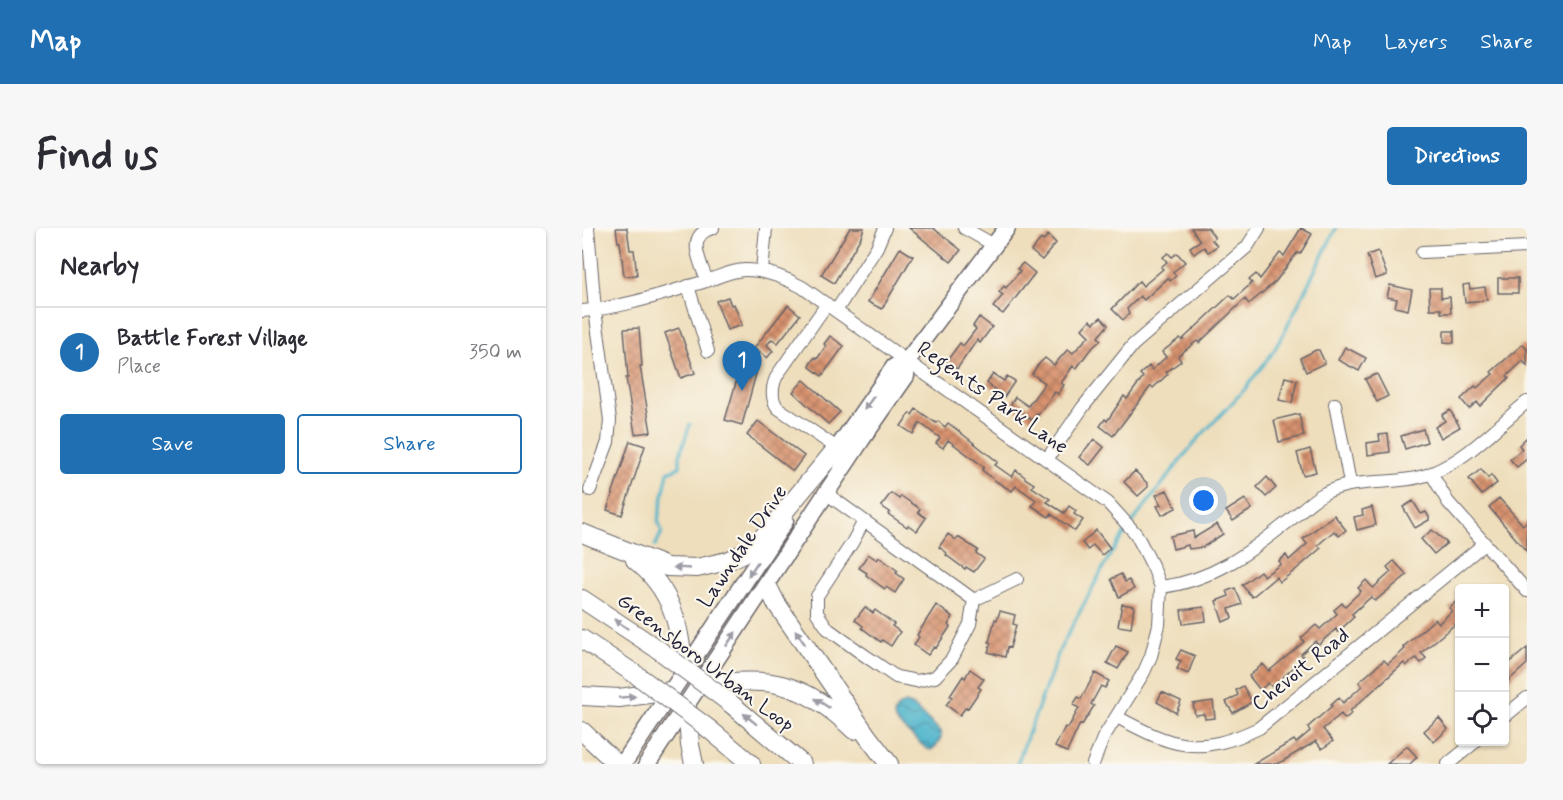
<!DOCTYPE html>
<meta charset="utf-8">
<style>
:root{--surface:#fff;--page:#f7f7f7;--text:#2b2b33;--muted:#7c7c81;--line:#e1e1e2;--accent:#1f6fb2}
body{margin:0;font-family:Mynerve,sans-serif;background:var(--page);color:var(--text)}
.controls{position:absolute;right:18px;bottom:18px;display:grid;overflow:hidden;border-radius:6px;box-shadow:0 2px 4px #0004}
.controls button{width:54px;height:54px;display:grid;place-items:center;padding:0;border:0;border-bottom:2px solid var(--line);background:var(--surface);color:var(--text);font:30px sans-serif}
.you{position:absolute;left:622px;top:273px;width:21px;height:21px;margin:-15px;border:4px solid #fff;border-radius:50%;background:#1a73e8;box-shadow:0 0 0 9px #1a73e833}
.badge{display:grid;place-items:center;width:39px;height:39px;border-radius:50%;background:var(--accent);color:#fff;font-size:20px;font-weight:700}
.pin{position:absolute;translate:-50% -50px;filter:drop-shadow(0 2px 3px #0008)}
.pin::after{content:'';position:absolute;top:32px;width:21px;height:18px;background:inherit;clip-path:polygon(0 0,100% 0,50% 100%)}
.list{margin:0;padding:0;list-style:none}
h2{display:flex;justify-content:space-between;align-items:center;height:78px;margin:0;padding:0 24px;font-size:26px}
h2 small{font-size:20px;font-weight:400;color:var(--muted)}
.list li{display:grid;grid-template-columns:39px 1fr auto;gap:18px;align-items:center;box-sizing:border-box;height:90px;padding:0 24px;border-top:2px solid var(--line)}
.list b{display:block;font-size:22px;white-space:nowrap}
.list p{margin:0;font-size:20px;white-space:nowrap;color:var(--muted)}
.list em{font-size:20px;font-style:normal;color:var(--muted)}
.actions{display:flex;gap:12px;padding:18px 24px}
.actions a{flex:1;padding:14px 0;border:2px solid var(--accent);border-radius:6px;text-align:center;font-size:21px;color:var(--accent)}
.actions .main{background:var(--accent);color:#fff}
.icon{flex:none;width:33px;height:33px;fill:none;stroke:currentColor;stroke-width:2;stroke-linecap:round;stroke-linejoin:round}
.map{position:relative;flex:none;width:945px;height:536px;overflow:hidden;border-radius:6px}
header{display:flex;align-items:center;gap:36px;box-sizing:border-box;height:84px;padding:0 30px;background:var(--accent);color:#fff}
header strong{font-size:28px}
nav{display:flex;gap:33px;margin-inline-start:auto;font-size:21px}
.intro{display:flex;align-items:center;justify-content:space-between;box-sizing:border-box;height:144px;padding:0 36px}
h1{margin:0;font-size:42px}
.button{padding:15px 27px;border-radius:6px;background:var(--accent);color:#fff;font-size:21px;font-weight:700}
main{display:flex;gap:36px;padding:0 36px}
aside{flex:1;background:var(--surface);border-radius:6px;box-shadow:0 2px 4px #0004}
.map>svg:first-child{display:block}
.water{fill:url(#water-waves);stroke:#376a83;stroke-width:1.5}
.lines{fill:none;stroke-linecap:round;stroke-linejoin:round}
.stream{stroke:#4cb3cb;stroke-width:3}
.building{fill:url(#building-cross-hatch)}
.minor-casing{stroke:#696468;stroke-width:14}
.major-casing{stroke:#696468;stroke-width:19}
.highway-casing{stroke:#696468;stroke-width:20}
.minor{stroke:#fff;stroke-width:12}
.major{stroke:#fff;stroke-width:16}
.highway{stroke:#fff;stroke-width:18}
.highway-bridge-casing{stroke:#696468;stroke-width:20;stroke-linecap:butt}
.highway-bridge{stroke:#fff;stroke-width:18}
.oneway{fill:#9c9ca7}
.labels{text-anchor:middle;stroke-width:4.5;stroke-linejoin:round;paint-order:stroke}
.street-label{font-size:21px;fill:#22223b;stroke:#fbf7ec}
</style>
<header>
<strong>Map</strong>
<nav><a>Map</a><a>Layers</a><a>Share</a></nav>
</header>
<div class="intro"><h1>Find us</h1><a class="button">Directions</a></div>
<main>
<aside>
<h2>Nearby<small></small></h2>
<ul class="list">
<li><span class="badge">1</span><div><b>Battle Forest Village</b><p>Place</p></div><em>350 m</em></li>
</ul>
<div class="actions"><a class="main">Save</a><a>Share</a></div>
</aside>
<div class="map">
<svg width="945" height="536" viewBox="0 0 945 536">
<defs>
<pattern id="water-waves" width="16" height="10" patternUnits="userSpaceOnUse" patternTransform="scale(1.5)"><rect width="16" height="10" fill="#4cb3cb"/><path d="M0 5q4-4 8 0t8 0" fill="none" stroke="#3f91a6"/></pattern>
<pattern id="building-cross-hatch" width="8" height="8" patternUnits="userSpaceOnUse" patternTransform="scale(1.5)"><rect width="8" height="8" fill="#d8936f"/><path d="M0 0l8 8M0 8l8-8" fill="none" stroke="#af785c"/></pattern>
</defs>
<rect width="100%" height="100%" fill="#fbf7ec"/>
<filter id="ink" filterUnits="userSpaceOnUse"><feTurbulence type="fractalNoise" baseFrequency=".0167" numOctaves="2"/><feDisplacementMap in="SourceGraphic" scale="12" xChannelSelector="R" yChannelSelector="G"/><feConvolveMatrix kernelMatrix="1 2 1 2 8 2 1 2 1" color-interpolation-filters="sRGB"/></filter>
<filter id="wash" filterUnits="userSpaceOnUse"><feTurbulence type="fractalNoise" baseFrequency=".008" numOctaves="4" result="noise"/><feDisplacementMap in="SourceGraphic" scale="24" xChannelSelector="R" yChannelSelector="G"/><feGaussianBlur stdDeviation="1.35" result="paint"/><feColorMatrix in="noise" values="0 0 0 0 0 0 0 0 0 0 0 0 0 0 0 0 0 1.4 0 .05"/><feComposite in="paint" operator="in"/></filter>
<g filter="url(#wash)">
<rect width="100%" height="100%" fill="#eedebc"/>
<path class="water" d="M323 475 331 478 358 503 359 509 354 518 349 522 344 520 314 494C309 486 315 478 323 475Z"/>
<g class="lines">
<path class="stream" d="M550 295 612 215 663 161 691 124 702 105 754 0
M73 318 80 304 76 292 86 244 98 239V226L108 196
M435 536 478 421 527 329 546 300"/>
</g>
<g id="blocks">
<path class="building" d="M34 0H45L48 22H52L55 47 42 48 38 14H36Z
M268 0H282L279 9 252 55 239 47Z
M327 0H351L379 22 369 34Z
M609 0H626L633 10 630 12 635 18 626 24 622 19 612 26 608 19 618 13Z
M719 0 730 6 718 26 715 25 694 53 667 76 663 71 617 115 615 113 596 128 599 133 584 144 586 146 571 160 569 158 531 208 518 198 523 191 525 193 542 168 545 171 561 149 558 146 567 138 570 142 584 129 580 124 598 110 600 112 648 67 652 71 670 55 667 52 674 46 678 51 698 25 702 28Z
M466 7 474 15 460 32 449 23 459 11 461 13Z
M318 20 331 28 300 81 286 74Z
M796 23 805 47 793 51 785 27Z
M586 25 590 29 595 25 603 34 591 44 594 48 588 53 586 50 562 72 558 68 545 81 547 86 541 92 530 81 557 53 561 58 581 41 579 39 585 34 581 29Z
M441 35 453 45 421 86 411 79 421 67 417 64 422 58 424 60 438 43 435 41Z
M916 50H936V65H916Z
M887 56 888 61 903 59 905 72 883 74 881 57Z
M808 57 830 62 826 82 813 79 815 71 805 69Z
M847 60H859V70L868 69 869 85H859V81H848Z
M146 69 149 77 152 76 160 97 145 102 134 73Z
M206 77 218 87 196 115 190 111 185 117 191 123 185 130 172 120Z
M397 89 410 99 398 115 395 112 375 141 364 134 378 115 381 118 394 101 391 98Z
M519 89 526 97 516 109 519 112 507 123 494 141 491 138 479 155 482 157 476 166 473 164 456 187 455 186 450 192 428 178 433 169 446 178 463 155 450 146 455 138 463 130 472 137 486 121 491 125 507 108 500 101 508 92 512 95Z
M57 100 60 138H58L69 204 53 206 44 150H46L42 101Z
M97 100 113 145 99 150 83 105Z
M862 103H872V115L862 114Z
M248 108 262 118 240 148 228 139V136L233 129 235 131 244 118 242 116Z
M941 116 945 121V138L941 133 925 148 927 150 898 178 895 174 887 181 879 171 893 158 895 160 911 146 909 144Z
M763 119 784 130 777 143 756 132Z
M734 122H737L743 135 724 144 718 130Z
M155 129 177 135 160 197 143 192 156 148 150 146Z
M411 146 422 153 425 148 433 153 422 169 405 155Z
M795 146 806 168 795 174 783 151Z
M703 149 715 152 710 175 697 172Z
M222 152 258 184 246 196 211 164Z
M334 181 354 195 356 193 363 199 366 195 374 201 416 234 413 237 430 249 434 242 443 249V250L452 256 450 259 468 271 465 274 482 285 487 278 494 283 492 286 501 292 493 303 469 286 467 289 450 278 454 272 434 258 430 263 415 254 400 242 402 239 366 212 361 220 354 215 358 210 338 195 331 206 319 198 328 185 330 187Z
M868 182 878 199 859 210 853 199 863 193 860 187Z
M717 186 722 208 697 214 692 192Z
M176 193 222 228 211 243 165 207Z
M841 201 845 214 823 221 819 208Z
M806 206 808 224 786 227 785 215 798 213 797 207Z
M945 209V231L935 239 928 231 940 221 937 217Z
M512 211 522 219 508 237 497 229Z
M48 213 63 218 40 287 25 282Z
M728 221 734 244 721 247 715 225Z
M899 241 906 250 909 247 915 255 900 267 887 251Z
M553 243 566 256V259L556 268 542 254Z
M685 249 694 260 684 269 675 259Z
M585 262 594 280 580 287 575 278 579 277 574 267Z
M309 265 317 271 319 268 338 281 336 284 344 290 335 303 326 297 325 299 306 286 308 284 299 278Z
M917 270 941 297 945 293V324L907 279Z
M663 271 670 281 651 293 644 283Z
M831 273 839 286 844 284 847 289V292L833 300 821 279Z
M790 279 794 297 775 302 772 289 781 287 780 282Z
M752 287 764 302 757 308 752 303 736 317 739 320 716 340 698 354 694 349 670 369 660 357 678 343 682 348 699 336 697 333 704 327 707 332 725 316 721 311Z
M635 296 641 306 621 319 607 321 606 317 591 321 588 308 611 303 612 310Z
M514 302 528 320 520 327 511 317 506 322 500 315Z
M850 302 865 315 852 326 839 311Z
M366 306 374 312 376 309 396 322 394 325 402 331 392 344 384 339 383 341 364 327 365 325 357 319Z
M286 326 295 332 297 329 316 343 314 345 322 351 313 365 304 359 303 361 284 347 285 345 277 340Z
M812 333 825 347 793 373 789 369 770 386 772 389 756 404 754 401 736 417 733 413 719 426 722 430 690 459 686 455 678 462 667 448 681 436 687 443 722 414 719 410 734 397 738 401 755 386 752 382 760 375 763 378 779 363 776 360 784 352 791 360 809 344 805 339Z
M539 346 543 354 547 352 552 361 537 369 529 351Z
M653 360 660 376 647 381 650 390 641 394 634 373 647 368 645 363Z
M878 370V392L839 425 844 430 839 435 834 430 824 438 822 435 768 483 770 485 763 491 759 486 741 501 751 513 740 521 734 513 696 536H672L712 512 714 515 728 503 726 499 750 478 749 477 757 470 761 475 780 458 777 454 802 432 806 436 823 421 821 419 853 391 857 395 870 383 867 380Z
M540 376 552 378 549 400 536 398Z
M354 377 371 389 366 397 368 399 354 420 352 419 346 427 332 417 337 409 335 407Z
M283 379 291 385 293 382 312 396 310 398 318 404 309 418 300 412 299 414 280 400 281 398 273 392Z
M622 379 624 393 601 396 599 382Z
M418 383 433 387 431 396 434 397 428 420 425 419 423 429 406 424 409 415 407 414 413 391 415 392Z
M534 418 546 424 536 441 525 435Z
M945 420V436L926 453 922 449V439Z
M599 422 613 428 606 446 595 441 599 433 594 431Z
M388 441 402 451 396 459 399 461 386 480 384 479 378 487 364 477 370 469 368 468 381 448 383 450Z
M513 445 527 453 523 460 519 458 509 476 512 478 500 497 498 496 485 524 473 519 483 499 486 500 497 480 491 477 496 469 499 471Z
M661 458 670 474 651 485 644 474 656 467 654 462Z
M580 464 599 473 594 485 575 474Z
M631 473 633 490 623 491 622 486 613 487 611 476Z
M857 490 866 501 852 514 842 503Z
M825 518 835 529 828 536H805Z"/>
</g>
</g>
<g filter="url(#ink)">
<use href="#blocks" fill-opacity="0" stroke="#696468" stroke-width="1.5"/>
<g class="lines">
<defs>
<path id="minor" d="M6 0 13 82 28 192 26 214 8 262
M382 0 412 17
M840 24 945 19
M180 43 184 0
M125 53C118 33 103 7 131 0
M106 58 126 123
M245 76 196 146C190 156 188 171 196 180L255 220
M0 83C39 80 80 66 118 55 133 51 148 42 163 42 184 42 202 49 220 59L526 275 554 306 571 339 579 359 577 397 569 428 562 444 521 510 511 536
M254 83 295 19 303 0
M753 176 768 255
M465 231 501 179 551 117 665 19 677 0
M849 245 866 274 945 363
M245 266 392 372 435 351
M282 293 270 315 235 368V385L246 401 275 422 314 449 335 453 353 449 370 431 388 396 392 372
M579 359C630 353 668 324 707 293 718 284 730 271 743 265 777 248 816 259 850 245 887 230 915 198 945 174
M535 489C591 519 616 529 677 500L902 316
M922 489 945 470
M866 536 893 514"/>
<path id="major" d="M248 231 312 139 325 133 425 0
M41 536 203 293
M65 536 280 211 324 148 325 133"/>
<path id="highway" d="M0 305 85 339 115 340 145 333 164 324 183 307 255 220
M53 332C91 362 98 398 102 444
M185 357 194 375 286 509 307 536
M0 371 77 422
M0 411 56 448
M116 459C183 446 222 453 272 502
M0 468 37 470 89 463
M148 475 220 536
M105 477 108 517 112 536
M127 501 169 536
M0 503 35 536"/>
</defs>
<use href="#minor" class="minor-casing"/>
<use href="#major" class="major-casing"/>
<use href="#highway" class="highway-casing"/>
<use href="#minor" class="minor"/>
<use href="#major" class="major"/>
<use href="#highway" class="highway"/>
<defs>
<path id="highway-bridge" d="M77 422 148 475
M56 448 127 501"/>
</defs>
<use href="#highway-bridge" class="highway-bridge-casing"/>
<use href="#highway-bridge" class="highway-bridge"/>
</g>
<defs><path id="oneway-solid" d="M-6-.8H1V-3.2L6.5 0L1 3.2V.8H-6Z" transform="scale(1.5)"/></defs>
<g class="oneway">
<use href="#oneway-solid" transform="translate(287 175) rotate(125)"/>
<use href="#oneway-solid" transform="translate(100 340) rotate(-177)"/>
<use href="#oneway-solid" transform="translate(171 341) rotate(124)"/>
<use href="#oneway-solid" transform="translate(39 396) rotate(-146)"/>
<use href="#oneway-solid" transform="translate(218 409) rotate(-124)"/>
<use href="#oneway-solid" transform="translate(149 411) rotate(-56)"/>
<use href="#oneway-solid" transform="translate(45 469) rotate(-5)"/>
<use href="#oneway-solid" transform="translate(240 475) rotate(-147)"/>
<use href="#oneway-solid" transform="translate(168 491) rotate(-141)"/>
</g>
</g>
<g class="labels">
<g class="street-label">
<text transform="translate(411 169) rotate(35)" y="7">Regents Park Lane</text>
<text transform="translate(160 318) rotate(-56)" y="7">Lawndale Drive</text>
<text transform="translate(124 434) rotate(37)" y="7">Greensboro Urban Loop</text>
<text transform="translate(718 441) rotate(-39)" y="7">Chevoit Road</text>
</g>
</g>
</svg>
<div class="controls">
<button>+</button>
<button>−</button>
<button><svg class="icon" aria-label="locate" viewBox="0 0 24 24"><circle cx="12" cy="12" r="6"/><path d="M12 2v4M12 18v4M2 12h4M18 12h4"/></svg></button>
</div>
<div class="you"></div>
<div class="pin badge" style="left:160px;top:163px">1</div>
</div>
</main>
